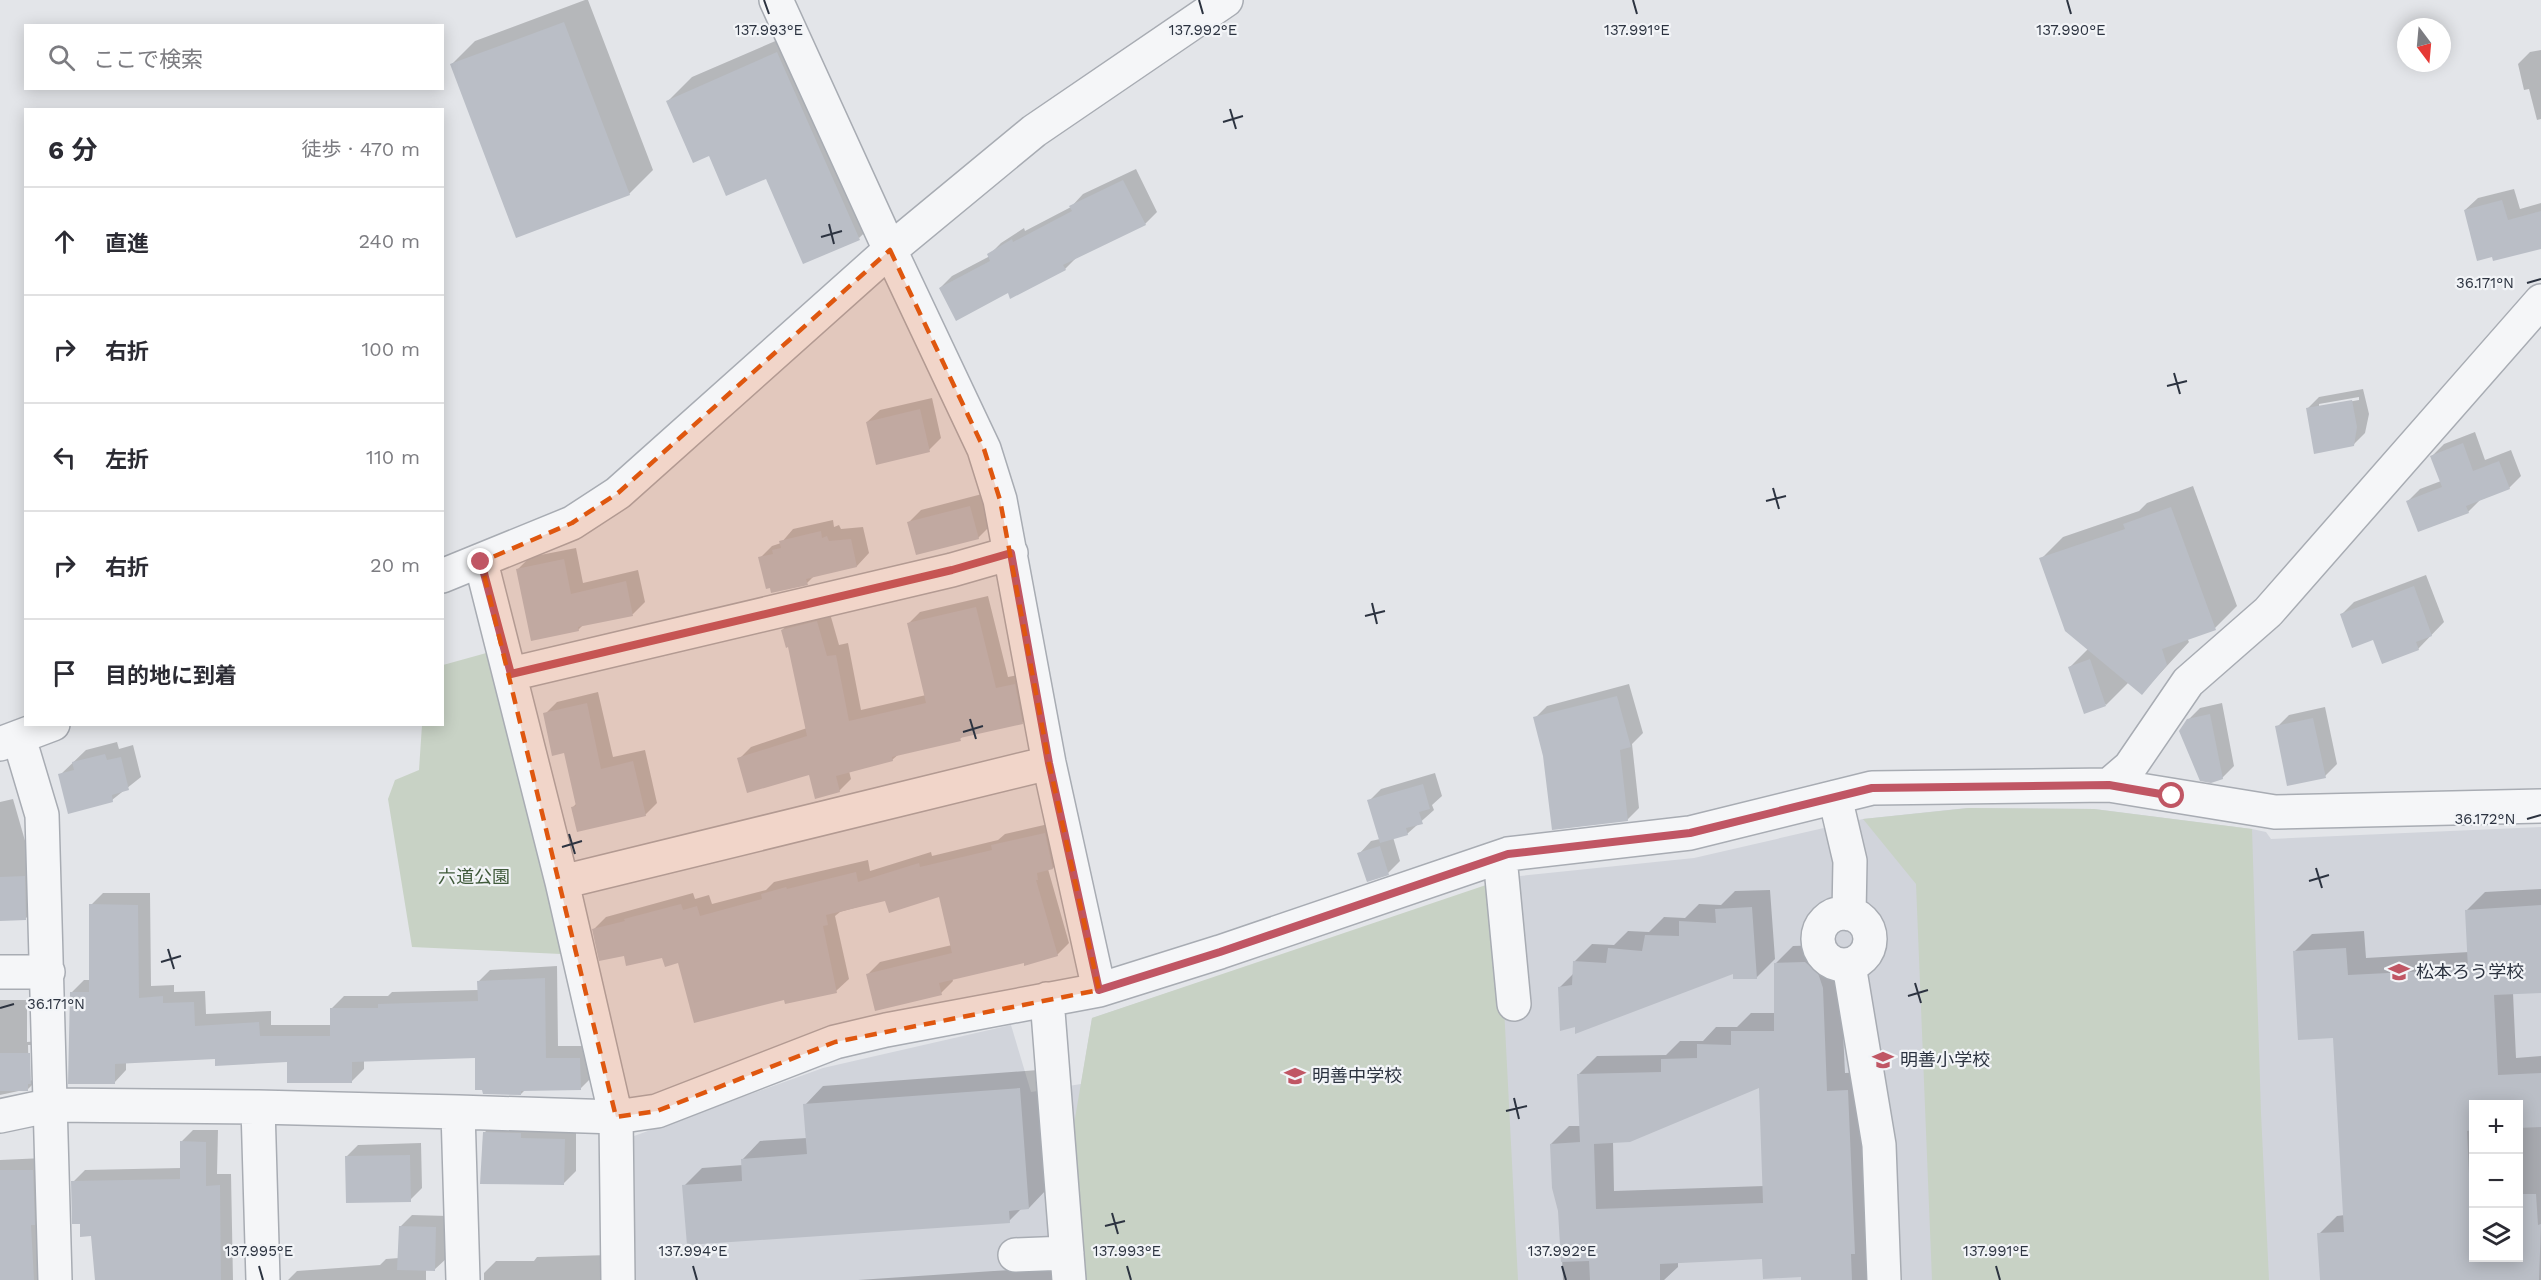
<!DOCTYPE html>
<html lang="ja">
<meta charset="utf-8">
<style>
:root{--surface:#fff;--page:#f2f2f3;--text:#2b2b33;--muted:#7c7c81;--line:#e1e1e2}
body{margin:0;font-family:"Work Sans","Noto Sans JP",sans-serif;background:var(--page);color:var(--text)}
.controls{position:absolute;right:18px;bottom:18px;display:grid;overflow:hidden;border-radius:0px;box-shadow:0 3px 15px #0003}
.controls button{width:54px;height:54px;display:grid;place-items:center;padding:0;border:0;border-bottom:2px solid var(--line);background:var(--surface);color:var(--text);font:30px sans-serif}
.compass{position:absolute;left:2397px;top:18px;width:54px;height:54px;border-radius:50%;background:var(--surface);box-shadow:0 3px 15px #0003;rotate:164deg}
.stop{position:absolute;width:18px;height:18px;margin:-14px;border:4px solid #c05664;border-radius:50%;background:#fff}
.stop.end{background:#c05664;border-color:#fff;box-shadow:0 2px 6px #0008}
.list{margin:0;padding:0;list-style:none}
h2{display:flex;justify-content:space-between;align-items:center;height:78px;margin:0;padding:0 24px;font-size:26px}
h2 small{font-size:20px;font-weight:400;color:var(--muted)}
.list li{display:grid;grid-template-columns:39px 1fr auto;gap:18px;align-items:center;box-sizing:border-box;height:108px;padding:0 24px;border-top:2px solid var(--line)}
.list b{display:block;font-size:22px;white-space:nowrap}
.list em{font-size:20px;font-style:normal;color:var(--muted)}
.icon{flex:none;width:33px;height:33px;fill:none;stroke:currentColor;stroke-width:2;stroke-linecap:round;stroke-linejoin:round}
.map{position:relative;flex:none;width:2541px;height:1280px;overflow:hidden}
.search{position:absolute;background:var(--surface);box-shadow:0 3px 15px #0003;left:24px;top:24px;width:420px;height:66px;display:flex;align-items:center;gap:15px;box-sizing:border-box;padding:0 21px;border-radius:0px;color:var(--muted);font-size:22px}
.panel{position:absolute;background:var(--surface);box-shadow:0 3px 15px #0003;left:24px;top:108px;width:420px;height:618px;border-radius:0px}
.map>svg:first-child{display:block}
.built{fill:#d1d4db;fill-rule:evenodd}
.green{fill:#c8d2c5}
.shadow{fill:#0003;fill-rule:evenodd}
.building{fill:#babec6;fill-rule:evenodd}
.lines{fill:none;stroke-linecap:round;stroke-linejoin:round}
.minor-casing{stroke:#a8acb3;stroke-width:36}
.minor{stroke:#f5f6f8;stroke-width:33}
.route{stroke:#c05664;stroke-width:8}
.marked{fill:#df570f;fill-opacity:0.2;stroke:#df570f;stroke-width:4.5;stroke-dasharray:12 8;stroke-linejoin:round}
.ticks{fill:none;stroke:#2c3340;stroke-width:2}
.labels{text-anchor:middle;stroke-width:4.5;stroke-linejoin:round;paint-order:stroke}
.park-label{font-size:18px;fill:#405a3b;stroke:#f2f4f7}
.poi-label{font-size:18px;fill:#2c3340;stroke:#f2f4f7;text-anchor:start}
.ticks-label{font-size:15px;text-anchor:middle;fill:#2c3340;stroke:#f2f4f7;stroke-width:4.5;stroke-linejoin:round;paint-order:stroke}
</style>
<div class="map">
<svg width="2541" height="1280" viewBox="0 0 2541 1280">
<rect width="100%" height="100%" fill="#e3e5e9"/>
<path class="built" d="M1967 808 2094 809 2252 829 2266 832 2271 839 2541 827V1280H635L634 1136 823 1068 1011 1025 1031 1092 1081 1084 1092 1018 1520 876 1694 858 1863 819ZM2474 1104H2518V1258H2474Z"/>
<path class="green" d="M490 652 567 951 561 954 412 947 388 799 395 780 419 770 422 725 442 724 443 665Z
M1969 808 2094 809 2252 829 2261 1113 2269 1280H1932L1916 884 1863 819Z
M1486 885 1504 1007 1518 1280H1083L1072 1136 1092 1018Z"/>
<path class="shadow" d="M585 0H588L653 170 629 194 451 65 475 41Z
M801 30 883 215 859 238 767 177 710 154 668 101 692 77Z
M2541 50V119L2537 120 2529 89 2524 90 2518 64 2530 52Z
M1136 169 1157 212 1145 224 1077 257 1065 269 1008 291 940 288 952 276 990 256 989 255 1001 243 1024 228 1025 231 1071 207 1083 194Z
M2514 189 2520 209 2541 203V247L2465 210 2478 198Z
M2363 389 2369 414 2365 433 2353 445 2307 409 2319 397ZM2359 397V400L2319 407V404Z
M932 398 941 438 929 450 867 422 880 410Z
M2475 432 2485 460 2511 450 2521 476 2509 488 2480 500 2468 512 2408 501 2420 489 2441 481 2432 456 2444 444Z
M2193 486 2237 606 2215 628 2187 638 2189 642 2142 693 2129 682 2106 705 2070 667 2088 649 2041 559 2063 537 2139 511 2147 503Z
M982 494 990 526 978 538 909 522 921 510Z
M833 520 834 527 839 525 841 529 863 527 869 553 857 566 814 576 807 583 760 558 772 546 781 543 793 529Z
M576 548 583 583 638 570 645 602 633 614 583 625 578 630 518 569 530 557Z
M2426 575 2444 622 2418 649 2374 638 2342 614 2354 602Z
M988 596 1008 677 1027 673 1034 710 1022 723 964 735 960 739 899 754 892 760 849 771 851 779 839 791 810 773 739 759 751 747 807 728 789 646 782 630 795 618 829 610 839 645 848 643 861 710 926 695 908 624 920 612Z
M1629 684 1643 733 1632 744 1639 808 1627 820 1545 755 1535 718 1547 706Z
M598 692 613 757 645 750 657 803 645 815 573 807 577 803 565 751 545 714 557 702Z
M2222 703 2234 766 2222 778 2188 720 2200 708Z
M2325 707 2337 764 2325 776 2277 727 2289 715Z
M117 742 119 749 133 745 141 777 112 800 60 775 86 750Z
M1435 773 1442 796 1432 805 1434 810 1407 834 1393 837 1400 861 1388 873 1359 854 1371 841 1380 839 1369 801 1381 789Z
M13 799 32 865 38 906 26 918 0 919V802Z
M1057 822 1065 856 1053 868 1048 869 1069 943 1057 955 952 978 953 981 941 993 868 974 880 962 952 945 940 895 886 899 840 912 835 916 849 979 836 991 785 998 664 957 625 954 594 929 606 917 693 893 695 899 709 895 712 904 766 890 774 882 868 860 870 871 931 852 932 856 998 840 1005 834Z
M2541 889V991L2513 993 2516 1058 2541 1056V1280H2322L2319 1234 2337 1216 2345 1215 2334 1037 2294 952 2312 934 2364 931 2366 958 2469 952 2467 910 2485 892ZM2474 1104H2518V1258H2474Z
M1770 890 1775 959 1756 978 1734 972 1576 1026 1560 987 1574 973V962L1592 944 1614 945 1628 931 1649 932 1664 917 1685 918 1699 904 1721 905 1735 891Z
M103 893H150L151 986 174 985V992L205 991 206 1014 271 1011V1025H331V1009L344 996H388L392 992 478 990V982L490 970 557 966 558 1046H592V1077L580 1089 525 1090 521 1094 477 1057 364 1060V1069L352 1081 288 1061 217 1057 126 1062V1070L114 1083 72 992 84 980H91V905Z
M1824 945 1836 955 1840 969 1845 1073 1866 1072 1871 1280H1803V1276L1764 1258 1678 1262V1267L1664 1280H1563L1560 1211 1551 1144 1569 1126H1581L1579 1074 1597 1056 1666 1055 1680 1041H1703L1716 1027H1737L1751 1013H1775V964L1793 946ZM1760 1085 1764 1186 1614 1191 1613 1142Z
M0 1000H27V1042L41 1041 40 1077 28 1089 0 1095ZM28 1045H31L32 1080 29 1082Z
M1038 1070 1047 1189 1029 1208H1022L1009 1221 684 1186 702 1168 743 1165 742 1160 760 1141 807 1138 805 1105 823 1086Z
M497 1120 576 1127V1171L563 1184 482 1182 483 1139 485 1132Z
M193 1130H218L217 1174H231L233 1280H96L93 1235 81 1222 73 1182 85 1170 181 1168V1142Z
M421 1143 422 1188 410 1200 346 1157 358 1145Z
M44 1158 47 1280H0V1160Z
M412 1215 448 1216 447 1258 434 1270 426 1269V1280H288L297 1271 380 1265 386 1259 399 1258 400 1227Z
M610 1255 611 1280H484V1273L496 1261H534L537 1257Z
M1069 1266 1070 1280H858Z"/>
<path class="building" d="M564 22 630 195 516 238 450 64Z
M777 52 860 240 803 264 766 179 726 196 709 156 693 163 666 101Z
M1123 180 1146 225 1063 265 1066 270 1010 299 1008 293 956 321 939 288 990 261 987 254 1012 239 1013 242 1072 211 1069 206Z
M2502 200 2508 220 2541 211V249L2493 261 2492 257 2477 261 2464 210Z
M2352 400 2357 427 2354 446 2314 454 2306 408Z
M920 409 930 452 876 465 866 422Z
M2463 443 2473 471 2499 461 2510 489 2466 506 2469 513 2418 532 2406 501 2442 487 2430 456Z
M970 506 979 539 916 555 907 522Z
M2171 507 2216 630 2162 649 2167 665 2142 695 2065 631 2039 558 2125 529 2123 524Z
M821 531 822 538 827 536 829 541 851 539 857 567 806 579 808 585 771 593 770 588 766 589 758 557 773 554 772 550 781 548 779 541Z
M564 559 571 594 626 581 633 616 578 627 579 631 531 641 516 569Z
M2414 586 2432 636 2416 642 2419 650 2382 664 2373 640 2352 648 2340 614Z
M976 607 996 688 1015 684 1023 724 960 738 961 741 892 757 893 761 836 776 840 792 815 799 809 775 747 793 737 758 807 736 788 647 786 648 781 630 817 621 827 656 836 655 849 721 926 703 907 623Z
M2090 659 2106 706 2084 714 2068 667Z
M1617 696 1631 747 1620 750 1628 821 1552 830 1543 756 1533 717Z
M587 703 601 769 633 761 646 816 577 832 571 807 576 806 564 753 552 756 543 713Z
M2210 714 2223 779 2211 783 2200 781 2179 731 2187 719Z
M2313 718 2326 778 2287 786 2275 726Z
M105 754 107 760 121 757 129 790 112 795 113 802 68 814 58 774 74 770 72 762Z
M1423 784 1430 809 1419 812 1423 824 1406 828 1408 835 1380 843 1367 800Z
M1045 833 1053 869 1037 873 1038 880H1036L1058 956 1024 966V963L939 983 942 995 875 1011 866 974 952 953 939 897 889 913 885 901 826 915 828 925 823 926 837 993 785 1004 784 1000 694 1023 678 963 665 967 662 958 626 966 624 956 599 961 592 929 625 921 624 919 681 904 683 910 697 906 700 916 762 899 761 894 786 887 787 889 856 872 858 882 919 863 920 867 992 850 991 845Z
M1380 846 1389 875 1367 882 1357 853Z
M25 876 26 920 0 921V877Z
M89 904 138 905 139 998 163 996V1003L194 1002 195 1026 259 1022 260 1036H330V1008H378V1004L478 1001 477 981 545 978 546 1058H580L581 1090 521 1091V1095L483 1094 482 1090H475V1058L352 1062V1083H287V1062L215 1066V1059L115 1064V1084H68L70 992H89Z
M2541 905V993L2494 995 2498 1075 2541 1073V1127L2518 1128V1104H2474V1130L2467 1131 2470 1194H2474V1257H2518V1194H2536L2538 1225 2541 1224 2539 1280H2320L2317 1233 2344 1232 2333 1038 2298 1040 2293 951 2346 948 2348 975 2468 969 2465 910Z
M1752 907 1757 979H1733V974L1575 1034V1027L1560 1031 1558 987 1572 985 1573 961 1606 963 1608 948 1642 951 1645 935 1679 936V921L1716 923 1715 909Z
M1805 962 1818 973 1823 988 1827 1091 1848 1090 1855 1254H1851L1852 1280H1801V1277L1763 1279 1762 1259 1660 1264V1280H1590L1589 1261 1561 1262 1558 1211 1552 1188 1550 1144 1580 1142 1577 1074 1661 1072V1059L1697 1058V1044L1731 1045V1031H1774V963ZM1759 1088 1763 1203 1596 1209 1594 1144 1630 1142Z
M0 1053H30L31 1084H28V1091H0Z
M1020 1088 1029 1209 1009 1211 1010 1223 687 1245 682 1185 742 1181 741 1159 807 1154 803 1104Z
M483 1132 521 1133V1138L565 1139 564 1185 480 1184Z
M180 1141 206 1142V1186L220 1185 221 1280H95L91 1236 80 1237V1224H72L71 1181 180 1179Z
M410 1155 411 1202 346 1203 345 1156Z
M0 1170H33L35 1225H31L34 1280H0Z
M399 1226 436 1227 435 1271 397 1270Z"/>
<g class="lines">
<defs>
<path id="minor" d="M776 0 890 250 984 449 1000 500 1049 763 1099 990
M481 562 562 882 616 1117 618 1280
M442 576 572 523 618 493 890 250 1034 131 1226 0
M511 674 952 570 1011 553
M19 738 42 815 55 1280
M0 744 53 724
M2109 785 2130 767 2188 682 2268 612 2541 301
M1835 797 1850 861 1849 914
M1500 857 1514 1004
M562 882 1049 763
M1818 939a26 26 0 1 1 52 0a26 26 0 1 1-52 0Z
M1849 965 1879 1145 1884 1280
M0 972H48
M1047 999 1069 1280
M458 1112 616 1117 657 1111 835 1042 886 1030 1099 990 1220 952 1508 854 1690 833 1872 788 2109 785 2275 812 2541 806
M0 1116 52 1105 258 1107
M1015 1255 1067 1253
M263 1280 258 1107 458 1112 463 1280"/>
</defs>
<use href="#minor" class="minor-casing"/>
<use href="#minor" class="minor"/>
</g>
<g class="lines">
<path class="route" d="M481 562 511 674 952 570 1011 553 1049 763 1099 990 1220 952 1508 854 1690 833 1872 788 2109 785 2172 796"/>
</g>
<path class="marked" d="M890 250 984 449 1000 500 1049 763 1099 990 835 1042 657 1111 616 1117 481 562 572 523 618 493Z"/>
<path class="ticks" d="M764 0 769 14M1199 0 1203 14M1633 0 1637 14M2067 0 2071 14M1230 109 1236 129M1223 122 1243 116M829 224 834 244M821 237 842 231M2527 283 2541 279M2174 373 2180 394M2167 386 2187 381M1773 488 1779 509M1766 501 1786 496M1372 603 1377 624M1365 616 1385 611M970 719 976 739M963 732 983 726M2527 819 2541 815M569 834 575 854M562 847 582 841M2316 868 2322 888M2309 881 2329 875M168 949 174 969M161 962 181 956M1915 983 1921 1003M1908 996 1928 990M0 1008 14 1004M1514 1098 1519 1119M1506 1111 1527 1106M1112 1213 1118 1234M1105 1226 1125 1221M259 1266 263 1280M693 1266 697 1280M1127 1266 1131 1280M1562 1266 1566 1280M1996 1266 2000 1280"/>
<defs>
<symbol id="school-bare" viewBox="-9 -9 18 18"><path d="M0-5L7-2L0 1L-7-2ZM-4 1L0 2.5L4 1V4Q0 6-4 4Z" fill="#c05664" stroke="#f2f4f7" stroke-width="2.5" paint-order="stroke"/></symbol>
</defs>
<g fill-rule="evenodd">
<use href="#school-bare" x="2384" y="957" width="30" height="30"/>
<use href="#school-bare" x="1868" y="1045" width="30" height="30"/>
<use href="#school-bare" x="1280" y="1061" width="30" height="30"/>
</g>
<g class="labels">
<g class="park-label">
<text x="474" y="883">六道公園</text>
</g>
<g class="poi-label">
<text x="2416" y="978">松本ろう学校</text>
<text x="1900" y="1066">明善小学校</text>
<text x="1312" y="1082">明善中学校</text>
</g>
</g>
<g class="ticks-label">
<text x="769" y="35">137.993°E</text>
<text x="1203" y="35">137.992°E</text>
<text x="1637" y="35">137.991°E</text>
<text x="2071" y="35">137.990°E</text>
<text x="2485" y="288">36.171°N</text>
<text x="2485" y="824">36.172°N</text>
<text x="56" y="1009">36.171°N</text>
<text x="259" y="1256">137.995°E</text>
<text x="693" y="1256">137.994°E</text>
<text x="1127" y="1256">137.993°E</text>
<text x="1562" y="1256">137.992°E</text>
<text x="1996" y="1256">137.991°E</text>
</g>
</svg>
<div class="controls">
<button>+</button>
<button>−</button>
<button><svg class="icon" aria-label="layers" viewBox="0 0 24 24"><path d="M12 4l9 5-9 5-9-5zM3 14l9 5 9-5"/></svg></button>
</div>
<svg class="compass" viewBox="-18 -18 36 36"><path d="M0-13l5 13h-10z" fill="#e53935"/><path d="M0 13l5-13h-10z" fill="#7c7c81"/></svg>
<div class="stop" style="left:2172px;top:796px"></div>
<div class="stop end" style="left:481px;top:562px"></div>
<div class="search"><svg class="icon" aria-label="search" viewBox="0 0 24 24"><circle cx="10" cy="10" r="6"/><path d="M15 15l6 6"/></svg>ここで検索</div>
<section class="panel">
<h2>6 分<small>徒歩 · 470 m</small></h2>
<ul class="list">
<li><svg class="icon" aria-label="ahead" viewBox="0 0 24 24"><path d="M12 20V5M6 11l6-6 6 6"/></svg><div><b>直進</b></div><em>240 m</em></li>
<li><svg class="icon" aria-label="right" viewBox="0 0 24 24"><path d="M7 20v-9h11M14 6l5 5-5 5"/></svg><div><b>右折</b></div><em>100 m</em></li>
<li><svg class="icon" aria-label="left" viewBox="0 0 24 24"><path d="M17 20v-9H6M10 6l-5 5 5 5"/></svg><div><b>左折</b></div><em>110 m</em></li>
<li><svg class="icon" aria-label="right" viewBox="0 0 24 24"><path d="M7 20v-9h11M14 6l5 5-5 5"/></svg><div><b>右折</b></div><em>20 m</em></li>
<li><svg class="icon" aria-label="arrive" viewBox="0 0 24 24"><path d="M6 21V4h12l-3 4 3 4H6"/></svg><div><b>目的地に到着</b></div></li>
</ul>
</section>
</div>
